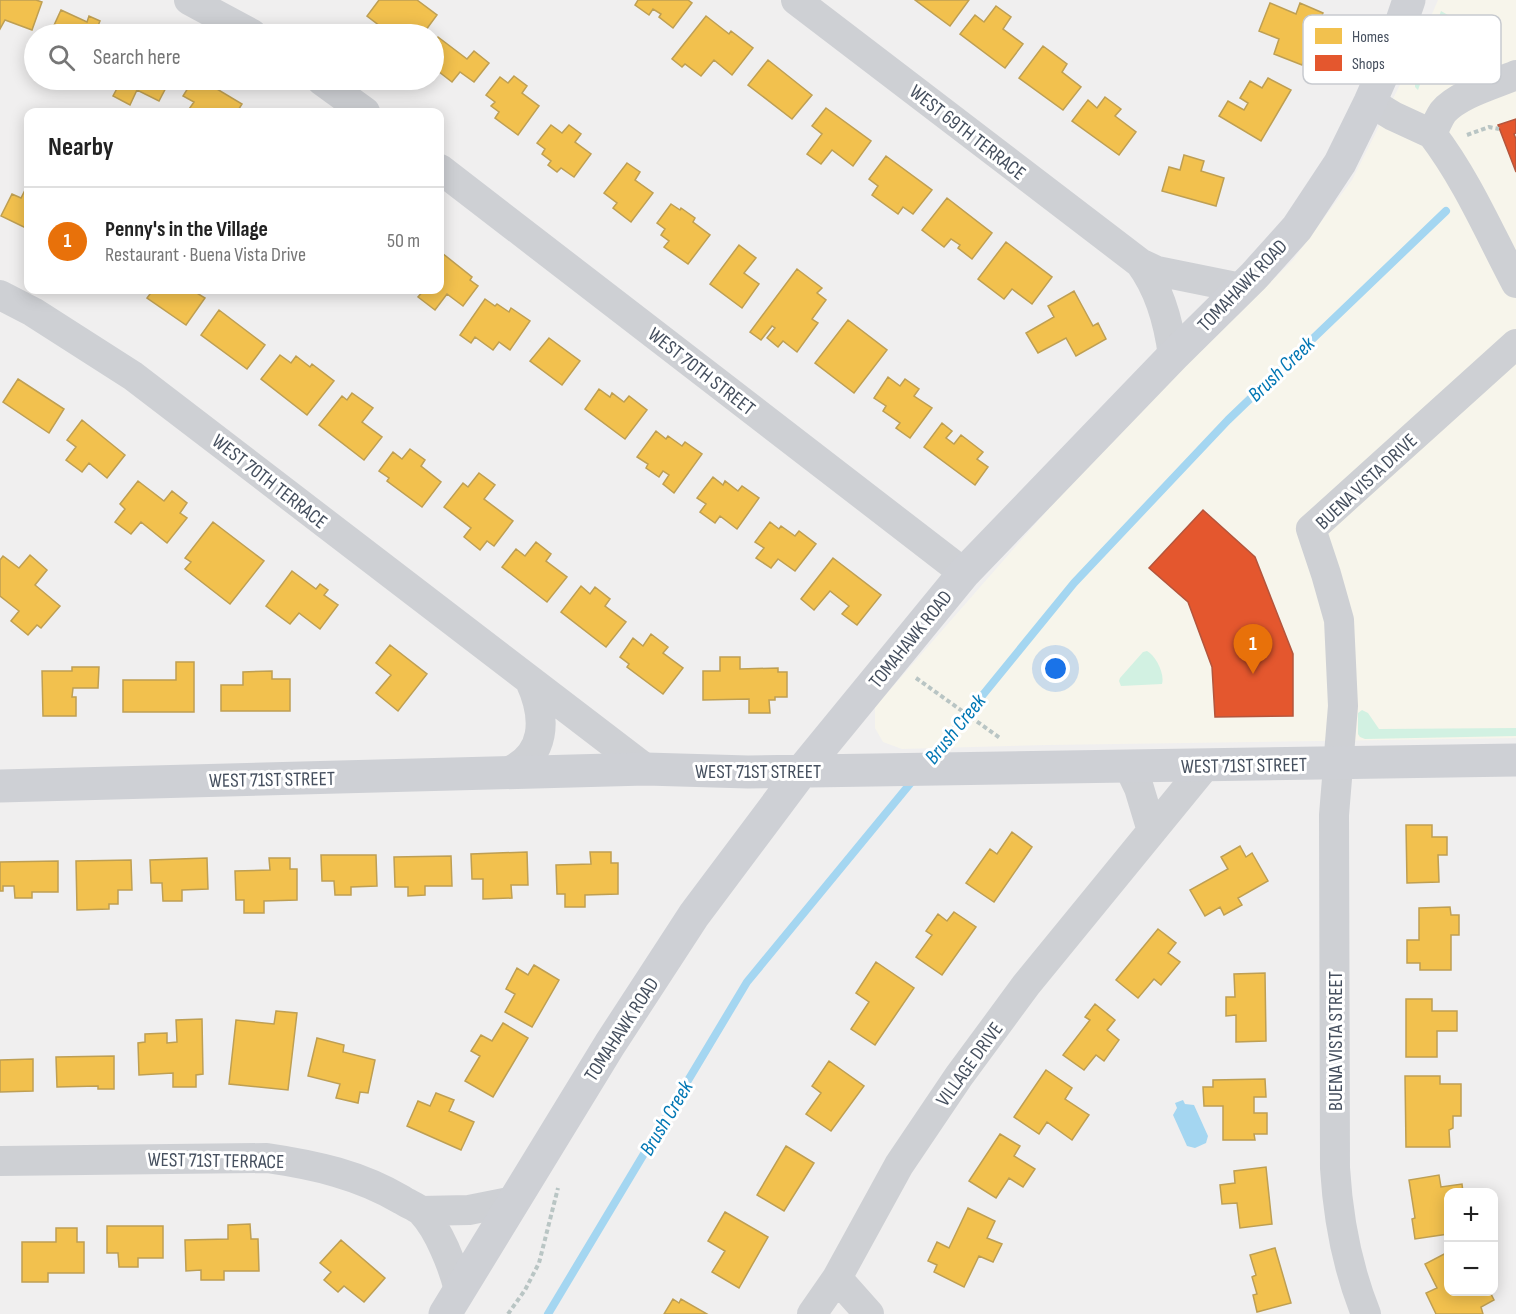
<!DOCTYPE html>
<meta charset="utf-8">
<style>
:root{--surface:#fff;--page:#f2f2f2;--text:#222;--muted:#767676;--line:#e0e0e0;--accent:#818791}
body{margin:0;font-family:"Sofia Sans Condensed",sans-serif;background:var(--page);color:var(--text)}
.controls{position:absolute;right:18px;bottom:18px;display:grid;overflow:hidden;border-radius:12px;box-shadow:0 3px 15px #0003}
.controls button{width:54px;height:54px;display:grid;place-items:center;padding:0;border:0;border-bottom:2px solid var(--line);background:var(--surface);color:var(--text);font:30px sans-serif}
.you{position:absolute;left:1056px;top:669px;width:21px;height:21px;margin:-15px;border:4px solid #fff;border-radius:50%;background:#1a73e8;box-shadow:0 0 0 9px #1a73e833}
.badge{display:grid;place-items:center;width:39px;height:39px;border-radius:50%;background:var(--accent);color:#fff;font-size:20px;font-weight:700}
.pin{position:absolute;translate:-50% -50px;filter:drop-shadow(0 2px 3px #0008)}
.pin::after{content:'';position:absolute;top:32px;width:21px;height:18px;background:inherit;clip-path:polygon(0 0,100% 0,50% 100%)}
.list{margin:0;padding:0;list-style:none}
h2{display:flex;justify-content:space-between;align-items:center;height:78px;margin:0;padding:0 24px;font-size:26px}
h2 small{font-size:20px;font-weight:400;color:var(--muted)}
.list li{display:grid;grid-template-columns:39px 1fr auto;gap:18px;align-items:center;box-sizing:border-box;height:108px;padding:0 24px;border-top:2px solid var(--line)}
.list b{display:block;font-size:22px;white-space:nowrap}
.list p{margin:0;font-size:20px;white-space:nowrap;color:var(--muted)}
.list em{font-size:20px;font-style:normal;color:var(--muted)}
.icon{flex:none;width:33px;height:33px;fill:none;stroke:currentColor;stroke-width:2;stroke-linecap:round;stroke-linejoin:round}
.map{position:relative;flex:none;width:1516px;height:1314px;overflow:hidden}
.search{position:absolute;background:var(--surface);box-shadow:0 3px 15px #0003;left:24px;top:24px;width:420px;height:66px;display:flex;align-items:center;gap:15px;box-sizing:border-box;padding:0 21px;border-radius:33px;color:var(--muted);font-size:22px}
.panel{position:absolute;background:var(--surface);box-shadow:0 3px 15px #0003;left:24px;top:108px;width:420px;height:186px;border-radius:12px}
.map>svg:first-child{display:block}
.commercial{fill:#f7f5eb}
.green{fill:#d2f1e2}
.water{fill:#a4d6f1}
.homes{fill:#f2c14e;stroke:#be9f53;stroke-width:1.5}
.shops{fill:#e4572e;stroke:#b4553c;stroke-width:1.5}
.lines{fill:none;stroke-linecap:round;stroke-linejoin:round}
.stream{stroke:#a4d6f1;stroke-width:8}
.path{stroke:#b9c5c4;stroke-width:4;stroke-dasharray:4.5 3;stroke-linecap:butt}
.street{stroke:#ced0d4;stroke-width:30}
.secondary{stroke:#ced0d5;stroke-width:33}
.labels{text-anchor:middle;stroke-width:6;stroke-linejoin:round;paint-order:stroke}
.street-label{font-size:20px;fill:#454f5e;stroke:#fff}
.water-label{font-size:21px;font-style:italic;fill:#0277b4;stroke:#fff}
.key{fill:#fff;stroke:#c7cacf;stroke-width:1.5}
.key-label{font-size:16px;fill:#454f5e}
</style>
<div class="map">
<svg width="1516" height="1314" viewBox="0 0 1516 1314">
<rect width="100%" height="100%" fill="#f0efef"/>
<path class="commercial" d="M1438 0H1516V738L1047 745 902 749 883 742 875 728V707L1093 458 1293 260 1352 180 1411 63Z"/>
<path class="green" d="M1441 11 1453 18 1451 21 1439 26 1441 33 1478 52 1475 57 1423 76 1418 90 1415 87V82Z
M1147 651C1156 656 1165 674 1162 684L1121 686 1119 681 1120 678 1143 652Z
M1362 710 1368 713 1379 729 1516 728V736L1365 739 1360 737 1358 734V713Z"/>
<path class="water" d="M1183 1100 1185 1104 1194 1105 1208 1136 1206 1143 1195 1148 1187 1146 1173 1115 1177 1108 1175 1103Z"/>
<path class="homes" d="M0 0H36L42 2 32 30 5 20 0 29Z
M379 0H417L437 15 423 34H388L389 33 367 16Z
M638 0H688L692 3 673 28 659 17 661 14 653 9 649 15 635 5Z
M915 0H969L950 26Z
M1270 3 1296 14 1300 3 1323 13 1302 65 1274 54 1279 39 1259 31Z
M996 6 1011 17 1003 29 1023 44 1005 68 960 34 975 15 984 22Z
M61 10 87 22 89 16 100 21 98 26 110 32 109 34H50Z
M706 16 729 34 731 31 753 48 732 75 714 60 701 76 685 64 682 67 672 59Z
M438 37 467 59 474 51 489 63 474 82 460 72 452 82 434 68V43Z
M1043 46 1067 64 1062 72 1081 87 1063 110 1019 78Z
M768 60 812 95 792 119 748 85Z
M514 76 527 86 522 93 539 106 518 135 495 118 499 112 491 106 495 102 486 95 500 77 508 83Z
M1268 78 1291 90 1261 141 1219 116 1228 101 1244 110 1248 103 1240 98 1250 81 1262 88Z
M117 80H170L159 101 137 90 130 105 113 96 121 81Z
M193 80H202L242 104 237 112H187L194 102 183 96Z
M1105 97 1121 109 1115 116 1136 132 1119 155 1072 121 1088 100 1097 108Z
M826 108 871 141 853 166 832 150 821 164 807 154 822 134 812 126Z
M551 125 562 133 569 125 581 134 575 142 591 154 574 177 561 168 557 172 548 165 551 161 542 154 545 149 537 143Z
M1184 155 1204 161 1201 171 1224 178 1216 206 1162 191 1169 167 1180 170Z
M886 156 932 190 913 214 903 207 898 214 872 195 878 186 869 179Z
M627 163 640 172 635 180 653 193 631 222 613 208 617 203 604 193Z
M28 184V229L1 216 12 194 21 198Z
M947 198 992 233 972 259 958 248 960 245 951 239 944 247 922 230Z
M671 204 680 210 681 208 695 218 693 222 710 235 688 264 664 247 669 241 661 235 665 229 657 223Z
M1006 242 1052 277 1032 304 1012 289 1004 299 978 279Z
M739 245 756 258 744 273 759 284 742 308 710 284Z
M442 253 472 277 470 280 478 286 463 306 447 294 435 310 418 297 424 290H440V256Z
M797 269 822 288 817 293 826 300 812 319 818 323 797 352 783 341 778 347 767 338 775 328 772 326 761 340 750 332Z
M143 290H192L205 298 186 325 147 298 150 294Z
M1074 291 1093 326 1098 323 1106 339 1076 356 1066 338 1038 353 1026 333 1054 317 1048 306Z
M485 299 495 306 497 304 509 312 511 308 530 321 510 350 499 342 493 350 475 337 471 343 460 335Z
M219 310 265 345 247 369 201 335Z
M848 320 887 350 854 393 815 363Z
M549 338 580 361 562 385 530 361Z
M280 355 291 363 296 356 310 367 312 364 334 381 307 415 261 379Z
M888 377 900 386 905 379 919 389 914 396 932 408 910 438 896 428 900 423 883 411 886 406 874 398Z
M18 379 64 409 49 433 3 402Z
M599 389 610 397 612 393 624 402 629 396 647 410 625 439 585 409Z
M352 393 373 408 362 422 382 437 364 460 319 425 342 396 347 400Z
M82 420 125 455 107 478 89 463 82 472 66 460 76 447 67 440Z
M942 423 952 431 946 438 954 444 961 435 983 452 977 459 988 467 975 485 924 447Z
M656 431 666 439 668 436 682 446 685 442 702 454 674 493 663 484 669 475 663 471 659 477 646 468 648 464 637 457Z
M410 449 425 460 421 466 441 482 422 507 387 481 389 478 379 471 393 452 402 459Z
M479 473 495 485 484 499 513 521 494 546 487 541 480 550 464 537 471 528 444 507 463 483 468 487Z
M713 477 723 485 725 481 738 491 742 486 759 498 737 529 720 516 715 523 700 512 706 504 697 498Z
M138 481 164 501 172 491 187 503 180 513 187 518 167 543 141 522 131 534 115 522 125 509 120 504Z
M213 522 264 561 230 604 185 569 191 562 185 558Z
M770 522 779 529 781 526 795 536 799 531 816 544 795 571 778 559 771 568 756 558 764 548 755 542Z
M536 542 551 554 546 561 567 577 547 602 502 567 516 549 525 556Z
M30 555 47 570 35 585 60 606 41 628 37 625 28 635 11 621 19 611 0 596V560L3 556 19 568Z
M833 558 881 595 857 625 842 614 849 606 830 591 814 610 801 599Z
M292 571 316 589 320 584 328 590 324 595 338 605 320 629 299 613 290 624 266 606Z
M581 586 590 594 595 587 610 599 605 606 626 622 606 647 561 612Z
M651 634 668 647 663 653 683 668 663 694 627 667 629 664 620 657 633 638 643 646Z
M390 645 427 674 398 711 376 693 391 675 376 663Z
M720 657H740V669L778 668V672H787V697H775V700H769L770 713H749V699L703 700V671H720Z
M176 662H194V712H123V680H176Z
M72 667H99L98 688H73L72 697H76V716H43L42 671H72Z
M272 671V679H290V711H221V685H243V672Z
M1406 825H1432V837H1447V855H1438L1439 882 1407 883Z
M1012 832 1032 847 994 902 966 883 990 849 997 854Z
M1240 846 1246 857 1252 853 1268 881 1238 898 1242 905 1224 915 1220 907 1205 916 1190 890 1228 869 1221 857Z
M527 852 528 885H511L512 898 483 899V879H472L471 854Z
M590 852H611V863H618V894L585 895V907H565V894H557L556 865 591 864Z
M321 855H376L377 886 351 887V895H335L334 881H322Z
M451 856 452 886H425V895L408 896V887H395L394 857Z
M207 858 208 889 182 890V901H163L162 883H151L150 860Z
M269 858H290V869H297V900L264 901V913H244V900H236L235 871 270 870Z
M131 860 132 890H118V904H109V909L77 910 76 861Z
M58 861V892H32V898H15L14 886H3V891H0V862Z
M1450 907 1451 915H1459V935H1451V970H1420V963H1407V940H1419V908Z
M954 912 976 927 942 975 916 957 932 935 926 931 938 914 947 921Z
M1158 929 1176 943 1168 953 1180 962 1161 985 1154 979 1138 998 1116 980Z
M876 962 914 988 875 1045 851 1029 869 1002 856 993Z
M534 965 559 980 532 1027 505 1012 515 994 506 989 517 968 528 975Z
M1265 973 1266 1041 1236 1042V1015L1226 1016V997H1235L1234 974Z
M1406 999H1432V1011H1457V1031H1437V1057H1406Z
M1095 1004 1115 1020 1107 1030 1119 1040 1104 1061 1096 1055 1084 1070 1063 1055 1090 1020 1085 1017Z
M276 1011 297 1013 288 1090 229 1084 236 1020 274 1024Z
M202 1019 203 1074 196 1075V1087H173V1073L139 1075 138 1043 145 1042V1034L167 1033V1043L177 1042 176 1020Z
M503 1023 528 1038 493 1097 465 1081 480 1056 471 1051 481 1035 492 1041Z
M317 1038 344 1045 343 1052 375 1060 368 1093 360 1092 358 1103 336 1098 340 1084 308 1076Z
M114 1056V1089H98V1086L57 1087 56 1057Z
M33 1059V1091L0 1092V1060Z
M829 1061 864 1086 831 1131 806 1114 821 1093 812 1086Z
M1046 1070 1072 1088 1065 1099 1089 1115 1072 1140 1047 1122 1039 1134 1014 1117Z
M1405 1076H1440V1084H1461V1116H1453V1128L1449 1130 1450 1147H1406Z
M1265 1079 1266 1097H1254V1113H1267V1134H1254L1255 1140H1223V1106H1204L1203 1087H1213V1080Z
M436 1093 454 1100 449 1111 474 1122 461 1150 407 1126 418 1101 430 1106Z
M1000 1134 1020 1146 1014 1156 1035 1169 1023 1187 1009 1178 996 1198 969 1181Z
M786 1146 814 1163 784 1211 757 1195Z
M1266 1167 1272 1224 1240 1228 1237 1203 1222 1204 1220 1185 1235 1183 1234 1171Z
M1439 1175 1441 1187 1462 1184 1463 1192H1448V1220H1447L1448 1234 1415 1239 1412 1219 1415 1218 1409 1180Z
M968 1208 995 1221 987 1238 1002 1244 993 1262 979 1256 964 1287 934 1272 937 1265 928 1261 937 1242 949 1248Z
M725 1212 768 1237 739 1288 712 1272 725 1251 708 1241Z
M250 1224 251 1239H258L259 1271H224V1280H201V1270L186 1271 185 1240 228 1239V1225Z
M107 1226H163V1258H138V1267H119L118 1253H107Z
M56 1228H77V1242H84V1273H48V1282H22V1242H56Z
M341 1240 385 1278 364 1302 344 1286 338 1292 324 1280 331 1272 320 1263Z
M1275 1248 1291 1303 1257 1312 1253 1295 1257 1294 1252 1277 1256 1275 1250 1255Z
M1448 1252V1292H1490L1494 1300 1481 1307 1483 1314H1436L1426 1293 1437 1288 1425 1264Z
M673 1299 679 1303 681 1299 707 1314H664Z"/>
<path class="shops" d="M1516 119V133L1514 134 1516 139V172L1498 125Z
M1203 510 1255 557 1293 654V716L1215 717 1212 667 1188 602 1149 568Z"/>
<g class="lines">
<path class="stream" d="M929 761 1074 583 1228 420 1446 211
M548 1314 747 982 914 779"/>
<path class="path" d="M1467 135 1489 127 1499 129
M916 678 1000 738
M508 1314 525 1290 539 1263 558 1188"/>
<path class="street" d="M189 0 252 34
M796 0 1140 263 1157 271 1241 288
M321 80 365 112
M1370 102 1393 116 1432 134C1435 127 1439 118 1443 112 1458 94 1495 84 1516 75
M1432 134C1467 180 1489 232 1516 283
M440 169 964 573
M1140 263C1160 290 1169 324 1173 356
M0 295 33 312 133 376 646 769
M1129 767 1139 788 1152 831
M505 773C547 757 547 718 530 681
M0 1161 267 1158C315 1165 360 1175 402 1200 408 1204 417 1207 422 1212 439 1230 453 1266 459 1290
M421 1211 469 1210 514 1201
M837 1278 869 1314
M812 1314 837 1278 899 1165 959 1076 1026 985 1205 766
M1366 1314C1347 1267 1338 1218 1335 1168L1334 815 1343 706 1339 620 1326 574 1311 529 1516 344"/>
<path class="secondary" d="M0 786 646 769 748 772 1516 760
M445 1314 610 1044 694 915 801 772 964 573 1173 356 1254 276 1297 228 1340 163 1370 102 1389 59 1409 0"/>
</g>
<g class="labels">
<g class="street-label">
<text transform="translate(968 132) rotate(38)" y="7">WEST 69TH TERRACE</text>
<text transform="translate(1242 285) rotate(-46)" y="7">TOMAHAWK ROAD</text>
<text transform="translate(702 371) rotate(38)" y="7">WEST 70TH STREET</text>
<text transform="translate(270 481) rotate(38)" y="7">WEST 70TH TERRACE</text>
<text transform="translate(1366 481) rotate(-43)" y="7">BUENA VISTA DRIVE</text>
<text transform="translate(910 639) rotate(-51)" y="7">TOMAHAWK ROAD</text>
<text transform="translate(1244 765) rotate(-1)" y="7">WEST 71ST STREET</text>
<text x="758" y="778">WEST 71ST STREET</text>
<text transform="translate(272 779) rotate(-1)" y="7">WEST 71ST STREET</text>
<text transform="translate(621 1029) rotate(-57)" y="7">TOMAHAWK ROAD</text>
<text transform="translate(1335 1041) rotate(-90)" y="7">BUENA VISTA STREET</text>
<text transform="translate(969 1064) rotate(-54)" y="7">VILLAGE DRIVE</text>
<text transform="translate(216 1160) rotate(1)" y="7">WEST 71ST TERRACE</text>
</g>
<g class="water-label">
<text transform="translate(1281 369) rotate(-44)" y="7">Brush Creek</text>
<text transform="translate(955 729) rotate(-51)" y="7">Brush Creek</text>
<text transform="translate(666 1118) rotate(-59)" y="7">Brush Creek</text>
</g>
</g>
<rect x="1303" y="15" width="198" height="69" rx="9" class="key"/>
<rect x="1315" y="28" width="27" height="16" fill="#f2c14e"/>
<rect x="1315" y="55" width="27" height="16" fill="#e4572e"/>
<g class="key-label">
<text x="1352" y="42">Homes</text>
<text x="1352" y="69">Shops</text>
</g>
</svg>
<div class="controls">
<button>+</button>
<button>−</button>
</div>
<div class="you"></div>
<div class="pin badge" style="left:1253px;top:674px;background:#e8710a">1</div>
<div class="search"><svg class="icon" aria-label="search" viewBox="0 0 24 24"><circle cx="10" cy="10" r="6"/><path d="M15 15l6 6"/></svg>Search here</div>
<section class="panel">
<h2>Nearby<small></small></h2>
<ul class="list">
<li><span class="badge" style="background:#e8710a">1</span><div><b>Penny's in the Village</b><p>Restaurant · Buena Vista Drive</p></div><em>50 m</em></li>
</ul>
</section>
</div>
